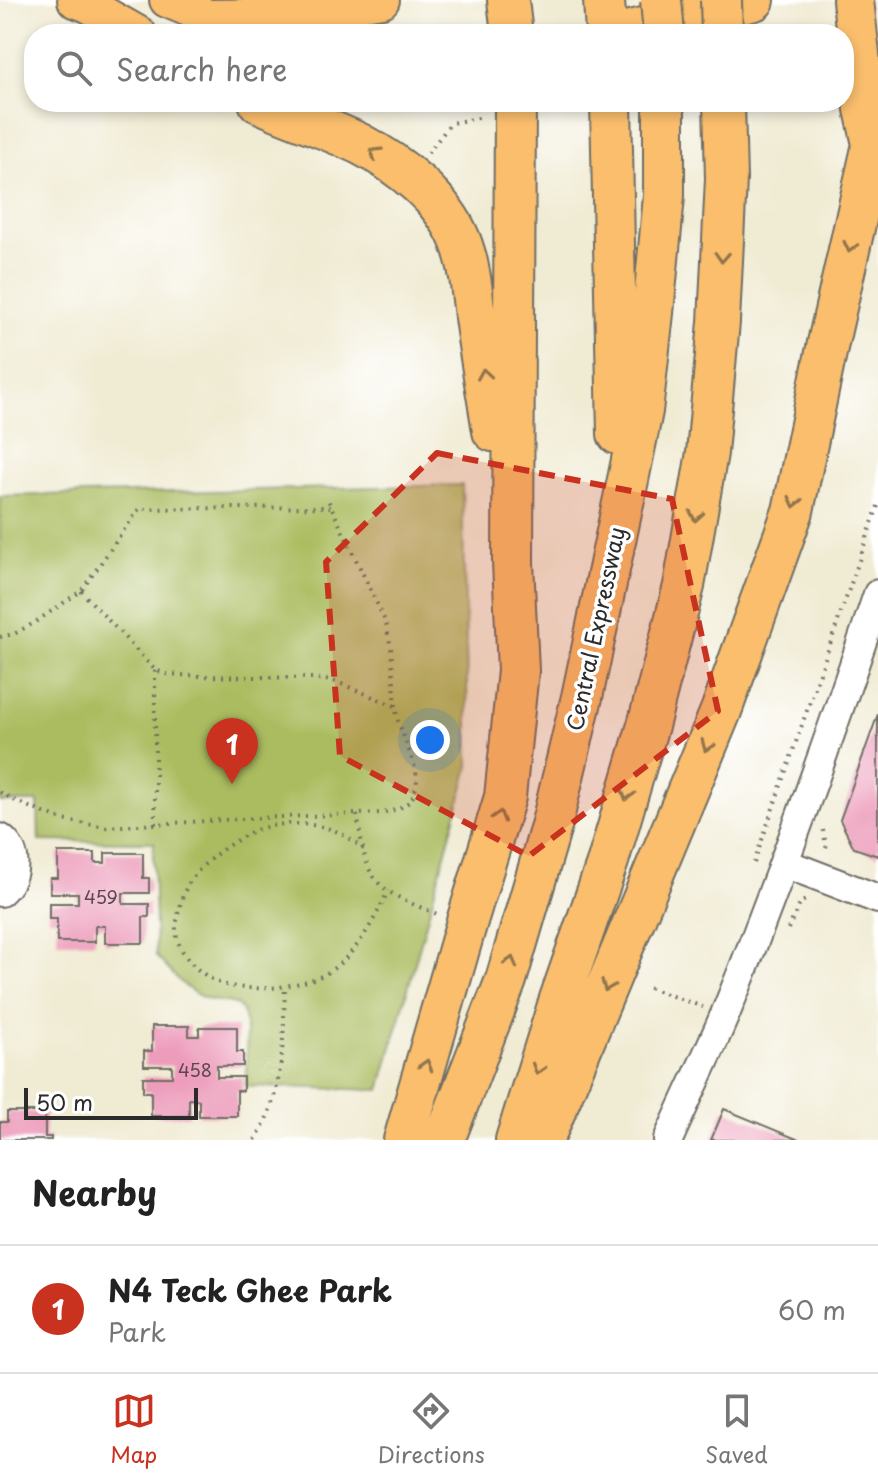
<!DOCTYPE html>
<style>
:root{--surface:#fff;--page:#f2f2f2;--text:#222;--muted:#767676;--line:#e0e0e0;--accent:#c8321e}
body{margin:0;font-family:"Playpen Sans",sans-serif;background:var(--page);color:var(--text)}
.scale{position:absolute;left:24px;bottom:20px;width:174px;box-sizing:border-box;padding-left:8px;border:4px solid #2b2b2b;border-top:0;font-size:22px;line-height:28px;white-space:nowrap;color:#2b2b2b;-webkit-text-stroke:6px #fff;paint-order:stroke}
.you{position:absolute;left:430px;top:740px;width:28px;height:28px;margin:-20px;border:6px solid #fff;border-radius:50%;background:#1a73e8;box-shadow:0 0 0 12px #1a73e833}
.badge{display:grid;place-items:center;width:52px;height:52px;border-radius:50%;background:var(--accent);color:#fff;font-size:26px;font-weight:700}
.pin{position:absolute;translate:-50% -66px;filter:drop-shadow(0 2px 4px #0008)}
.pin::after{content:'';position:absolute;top:42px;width:28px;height:24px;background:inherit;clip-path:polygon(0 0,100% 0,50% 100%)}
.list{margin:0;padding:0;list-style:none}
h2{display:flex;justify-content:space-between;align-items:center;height:104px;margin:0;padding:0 32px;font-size:34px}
h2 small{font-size:26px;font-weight:400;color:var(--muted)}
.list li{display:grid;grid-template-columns:52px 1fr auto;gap:24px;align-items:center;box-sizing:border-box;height:128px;padding:0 32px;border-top:2px solid var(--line)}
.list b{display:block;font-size:30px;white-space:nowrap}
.list p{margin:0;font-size:26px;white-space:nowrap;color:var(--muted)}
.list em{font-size:26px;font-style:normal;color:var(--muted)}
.icon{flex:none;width:44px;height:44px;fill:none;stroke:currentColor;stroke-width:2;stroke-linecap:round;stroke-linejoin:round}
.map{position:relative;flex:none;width:878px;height:1140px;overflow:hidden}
.search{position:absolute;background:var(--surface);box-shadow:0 4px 12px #0003;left:24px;right:24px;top:24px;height:88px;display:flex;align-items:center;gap:20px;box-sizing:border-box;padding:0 28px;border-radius:32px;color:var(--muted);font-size:30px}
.sheet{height:232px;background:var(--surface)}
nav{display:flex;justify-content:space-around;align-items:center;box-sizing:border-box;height:112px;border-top:2px solid var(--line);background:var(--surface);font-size:22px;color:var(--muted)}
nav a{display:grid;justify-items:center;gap:4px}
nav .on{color:var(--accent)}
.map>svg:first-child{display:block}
.green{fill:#aabc5f;stroke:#6a7445;stroke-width:2}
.building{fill:#ed9dbb}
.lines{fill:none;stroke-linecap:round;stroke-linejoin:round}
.minor-casing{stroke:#706e66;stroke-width:32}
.major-casing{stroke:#706e66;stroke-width:38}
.highway-casing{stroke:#706e66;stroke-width:44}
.path{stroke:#706e66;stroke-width:4;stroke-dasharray:2 6;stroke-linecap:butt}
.minor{stroke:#fff;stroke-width:28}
.major{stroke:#fabe6d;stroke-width:34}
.highway{stroke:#fabe6d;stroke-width:40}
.highway-bridge-casing{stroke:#706e66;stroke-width:44;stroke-linecap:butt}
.highway-bridge{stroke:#fabe6d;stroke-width:40}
.oneway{stroke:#92744c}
.marked{fill:#c8321e;fill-opacity:0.2;stroke:#c8321e;stroke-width:6;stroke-dasharray:16 10;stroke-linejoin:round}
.labels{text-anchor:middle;stroke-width:7;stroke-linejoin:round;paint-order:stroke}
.number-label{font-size:18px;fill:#5c484f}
.street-label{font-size:22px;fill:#2b2b2b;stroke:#fff}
</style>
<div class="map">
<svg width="878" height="1140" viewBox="0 0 878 1140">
<rect width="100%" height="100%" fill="#fff"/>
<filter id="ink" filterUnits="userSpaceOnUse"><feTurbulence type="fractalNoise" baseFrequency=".0125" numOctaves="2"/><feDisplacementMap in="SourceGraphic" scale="16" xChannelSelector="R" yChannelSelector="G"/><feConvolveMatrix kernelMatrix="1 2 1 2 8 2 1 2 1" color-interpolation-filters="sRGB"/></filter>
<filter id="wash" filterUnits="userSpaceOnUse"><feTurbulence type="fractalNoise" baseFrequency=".006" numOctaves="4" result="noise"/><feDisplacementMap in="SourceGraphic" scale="32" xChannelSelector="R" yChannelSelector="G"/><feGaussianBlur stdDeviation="1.8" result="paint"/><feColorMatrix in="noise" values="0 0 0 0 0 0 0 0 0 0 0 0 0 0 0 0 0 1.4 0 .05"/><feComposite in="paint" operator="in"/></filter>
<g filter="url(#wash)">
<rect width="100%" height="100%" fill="#f0ebd3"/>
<path class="green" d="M462 485 469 767 380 1090 246 1086C246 1069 249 1025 242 1011 236 999 219 1003 208 999 187 993 171 972 156 956L153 861 154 842 39 841 38 802H0V496Z"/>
<g id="blocks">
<path class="building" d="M878 714V856L854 848 840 820Z
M58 853H95V863H105V853H143V878H149V893H123V904H149V917H143V943H105V926H95V942H57V919H49V903H78V893H50V878H58Z
M152 1026H189V1036H199V1027H237V1052H243V1066H217V1077H243V1091H237V1116H199V1100L189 1099V1116H151V1092H143V1077H172V1066H144V1051H152Z
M724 1109 799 1140H711Z
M7 1112H45V1137H51V1140H0V1122H7Z"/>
</g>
</g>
<g filter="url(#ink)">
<use href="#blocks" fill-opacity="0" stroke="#706e66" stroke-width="2"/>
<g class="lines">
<defs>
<path id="minor" d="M0 838C19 852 17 877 0 892
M784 863 878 899
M668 1140C687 1097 708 1055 726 1012 782 875 831 734 878 594"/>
<path id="major" d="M75 0 88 5 139 34
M167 0 208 17 286 16 382 0"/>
<path id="highway" d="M508 0 512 34
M604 0 606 34
M853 0 865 109 873 144
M286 16 319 0
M619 34 754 0
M259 102C292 117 327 128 360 144 399 164 443 198 460 240 470 265 472 291 475 317 480 355 487 393 493 431
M611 102 618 434
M404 1140 468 918 505 797 518 671 513 562 515 102
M444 1140 506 980 552 823 582 697 629 475 642 411 653 313 664 196V102
M516 1140 560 999 608 861 649 722 684 586 707 453 719 322 726 179 724 102
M543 1140 721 711 793 511 828 343 873 144 878 136"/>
</defs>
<use href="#minor" class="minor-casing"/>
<use href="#major" class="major-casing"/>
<use href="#highway" class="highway-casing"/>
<path class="path" d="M428 153 451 123 484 117
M81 591 155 670 167 674 197 676 313 678 337 682 395 706
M0 637 14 634 34 623 81 591 139 509 330 507
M0 792 19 803 62 820 106 827 256 818 383 813 400 808 409 802 414 795 417 783 416 770 397 718 391 648 386 623 328 500
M357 815C361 834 362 859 373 876 386 896 416 905 437 914
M155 824V670
M823 830 827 850 825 852
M364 849C354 842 344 834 333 830 308 821 267 821 244 836 223 848 203 862 189 883 183 893 179 906 178 917 177 921 175 925 176 929 176 954 203 979 226 985 242 989 264 989 280 987 296 984 313 981 327 973 357 954 374 921 388 891
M754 863 878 506
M788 929 801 902 806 900
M649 988 703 1007
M255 1140C285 1093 283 1040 285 986"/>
<use href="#minor" class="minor"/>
<use href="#major" class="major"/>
<use href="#highway" class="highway"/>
<defs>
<path id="highway-bridge" d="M661 0 664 34
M721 0 722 34"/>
</defs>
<use href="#highway-bridge" class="highway-bridge-casing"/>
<use href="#highway-bridge" class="highway-bridge"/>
</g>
<defs><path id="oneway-chevron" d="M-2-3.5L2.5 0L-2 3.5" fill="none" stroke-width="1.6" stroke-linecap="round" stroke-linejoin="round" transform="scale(2)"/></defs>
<g class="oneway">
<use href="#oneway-chevron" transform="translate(375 153) rotate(-148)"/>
<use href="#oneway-chevron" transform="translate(850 247) rotate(103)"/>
<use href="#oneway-chevron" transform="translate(722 257) rotate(93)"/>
<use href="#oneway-chevron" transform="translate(484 374) rotate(-99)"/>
<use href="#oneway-chevron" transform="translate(795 502) rotate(103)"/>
<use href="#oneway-chevron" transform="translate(696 516) rotate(100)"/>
<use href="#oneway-chevron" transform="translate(707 746) rotate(113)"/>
<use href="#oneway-chevron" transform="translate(627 795) rotate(107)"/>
<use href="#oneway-chevron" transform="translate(499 816) rotate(-73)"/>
<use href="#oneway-chevron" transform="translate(511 962) rotate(-74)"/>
<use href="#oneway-chevron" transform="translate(607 986) rotate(112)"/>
<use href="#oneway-chevron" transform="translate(426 1065) rotate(-74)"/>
<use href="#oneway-chevron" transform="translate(538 1069) rotate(107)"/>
</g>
</g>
<path class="marked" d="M437 453 672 499 718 711 529 856 340 756 326 562Z"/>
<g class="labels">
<g class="number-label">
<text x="101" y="904">459</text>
<text x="195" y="1077">458</text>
</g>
<g class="street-label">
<text transform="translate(596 629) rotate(-78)" y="8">Central Expressway</text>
</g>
</g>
</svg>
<div class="scale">50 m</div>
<div class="you"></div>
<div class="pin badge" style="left:232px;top:784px">1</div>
<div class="search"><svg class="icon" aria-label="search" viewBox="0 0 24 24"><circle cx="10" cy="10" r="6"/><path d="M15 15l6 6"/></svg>Search here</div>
</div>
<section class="sheet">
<h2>Nearby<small></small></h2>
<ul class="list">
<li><span class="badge">1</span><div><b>N4 Teck Ghee Park</b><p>Park</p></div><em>60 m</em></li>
</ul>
</section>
<nav>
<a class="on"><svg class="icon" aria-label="map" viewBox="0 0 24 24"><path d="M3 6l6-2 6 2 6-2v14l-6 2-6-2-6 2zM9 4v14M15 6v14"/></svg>Map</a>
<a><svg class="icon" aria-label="directions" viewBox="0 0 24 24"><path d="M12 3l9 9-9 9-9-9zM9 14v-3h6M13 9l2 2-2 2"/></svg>Directions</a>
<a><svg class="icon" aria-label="saved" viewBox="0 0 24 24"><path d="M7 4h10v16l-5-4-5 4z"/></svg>Saved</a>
</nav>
